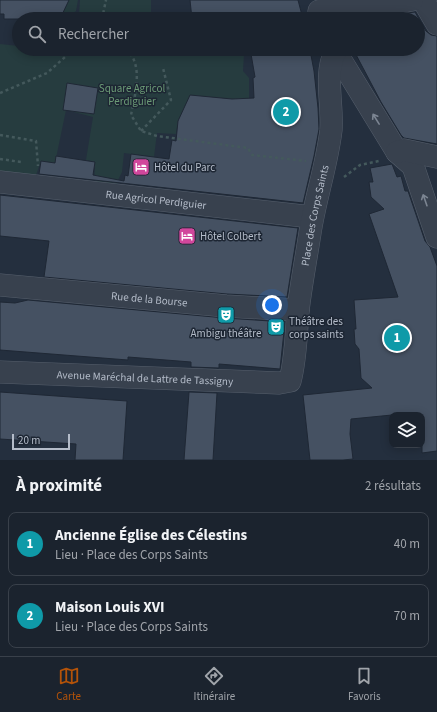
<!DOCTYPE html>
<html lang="fr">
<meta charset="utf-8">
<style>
:root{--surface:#1b232e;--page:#242b36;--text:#f1f3f6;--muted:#a0a4aa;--line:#39404a;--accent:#b45309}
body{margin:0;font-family:"Source Sans 3",sans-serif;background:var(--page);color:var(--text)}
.controls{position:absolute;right:12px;bottom:12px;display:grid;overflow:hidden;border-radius:8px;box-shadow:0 2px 10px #0003}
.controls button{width:36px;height:36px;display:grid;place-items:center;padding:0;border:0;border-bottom:1px solid var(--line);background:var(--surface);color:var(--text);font:20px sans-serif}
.scale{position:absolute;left:12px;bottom:10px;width:58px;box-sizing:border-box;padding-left:4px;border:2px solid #b4bcc9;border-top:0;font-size:11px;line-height:14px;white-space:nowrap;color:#b4bcc9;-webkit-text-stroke:3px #1d2633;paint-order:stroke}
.you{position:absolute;left:272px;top:305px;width:14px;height:14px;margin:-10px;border:3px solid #fff;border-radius:50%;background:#1a73e8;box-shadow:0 0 0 6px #1a73e833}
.badge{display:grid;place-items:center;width:26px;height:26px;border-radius:50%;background:var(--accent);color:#fff;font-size:13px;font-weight:700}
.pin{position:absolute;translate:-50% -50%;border:2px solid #fff;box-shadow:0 1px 4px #0006}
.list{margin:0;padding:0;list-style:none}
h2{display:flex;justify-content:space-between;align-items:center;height:52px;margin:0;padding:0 16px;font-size:17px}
h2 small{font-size:13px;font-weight:400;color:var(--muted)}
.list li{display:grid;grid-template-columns:26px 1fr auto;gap:12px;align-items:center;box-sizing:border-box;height:64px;margin:0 8px 8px;padding:0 8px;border:1px solid var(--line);border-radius:8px}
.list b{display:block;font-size:15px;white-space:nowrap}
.list p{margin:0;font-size:13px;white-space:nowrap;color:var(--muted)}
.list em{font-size:13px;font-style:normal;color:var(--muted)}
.icon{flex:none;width:22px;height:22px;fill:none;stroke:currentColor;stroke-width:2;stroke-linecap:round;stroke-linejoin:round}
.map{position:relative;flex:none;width:437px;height:460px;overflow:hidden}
.search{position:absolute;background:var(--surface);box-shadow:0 2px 10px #0003;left:12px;right:12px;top:12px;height:44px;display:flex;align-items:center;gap:10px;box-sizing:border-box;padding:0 14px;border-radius:22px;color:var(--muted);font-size:15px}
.sheet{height:196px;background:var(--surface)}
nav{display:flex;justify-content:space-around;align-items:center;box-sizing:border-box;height:56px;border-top:1px solid var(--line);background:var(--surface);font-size:11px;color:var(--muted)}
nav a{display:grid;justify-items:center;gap:2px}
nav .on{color:var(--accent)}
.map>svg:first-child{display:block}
.green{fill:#263c3f}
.building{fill:#455162;stroke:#1f2835}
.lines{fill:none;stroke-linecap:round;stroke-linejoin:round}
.minor-casing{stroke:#565f6c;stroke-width:23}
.path{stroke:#44595c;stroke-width:2.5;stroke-dasharray:3 3;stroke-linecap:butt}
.minor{stroke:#38414e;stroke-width:22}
.oneway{stroke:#7c8592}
.labels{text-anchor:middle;stroke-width:3;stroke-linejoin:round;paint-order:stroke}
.park-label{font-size:11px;fill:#6b9a76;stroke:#1d2633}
.poi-label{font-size:11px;fill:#b4bcc9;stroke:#1d2633;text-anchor:start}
.street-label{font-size:11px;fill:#b4bcc9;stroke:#1d2633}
</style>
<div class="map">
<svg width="437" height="460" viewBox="0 0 437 460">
<rect width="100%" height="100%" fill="#242f3e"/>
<path class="green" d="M67 0H78L76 11 66 19H52L63 13Z
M80 0H151V19H73L79 15Z
M0 44 19 46V49H151L152 54 229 49 230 56 244 55 243 71 249 78V99H232L190 95 178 121 176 134 157 133 154 157 124 153 122 172 118 180 116 191 94 188 95 162 86 160 93 117 66 110 55 163 41 161 36 175 0 171Z"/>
<path class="building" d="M0 0H69L60 19H4V14H0Z
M190 0H298L303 19H192Z
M415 12 426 31 431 35 437 36V144L404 138 401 135 381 102 353 49H418V19H363Z
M310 50 314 71 318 108 319 129 314 156 303 203 39 174 41 161 55 163 56 156 95 162 93 175 124 181 125 175 128 176 131 154 169 159 172 140 176 141 178 121 190 95 232 99 254 98 253 78 255 77 251 54Z
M67 83 98 88 94 114 63 110Z
M392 164 397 177 401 176 405 191H408L425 241 430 247 437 266V451L422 453V415H392L351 419 350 434 353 459 343 460H310L303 395 372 388 361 378 359 349 355 344 354 329H356L354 300 398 297 369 214 384 209 371 197 369 182H373L370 168Z
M0 195 298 228 287 297 227 294 44 277 49 241 0 236Z
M28 300 225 318 285 322 280 369 219 364V368L191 367V362L128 357V360L0 350V302L15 303Z
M0 392 127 401 123 460H75L76 444 0 439Z
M189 392 217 393 213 460H184Z"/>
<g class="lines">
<defs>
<g id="minor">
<path d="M423 0 437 24"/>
<path d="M319 11 396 3 412 0"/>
<path d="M334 49 397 152 413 166 437 237"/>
<path d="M397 152 404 150 437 157"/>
<path id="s1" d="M0 182 312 217"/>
<path id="s2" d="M0 285 226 306 298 310"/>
<path id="s3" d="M0 372 279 383 290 381C296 358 296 334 298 311 301 285 306 259 310 233 315 199 327 165 331 130 333 104 324 75 335 52"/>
</g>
</defs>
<use href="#minor" class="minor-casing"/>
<path class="path" d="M102 19 106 0
M126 49C144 64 135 95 131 115L141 131 157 136 248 148 252 155 306 161
M0 93 47 73 74 49
M141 131 171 100 163 68
M0 135 36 141 38 166
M0 159 21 162
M344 177 360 165 379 161"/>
<use href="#minor" class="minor"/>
</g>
<defs><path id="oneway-shaft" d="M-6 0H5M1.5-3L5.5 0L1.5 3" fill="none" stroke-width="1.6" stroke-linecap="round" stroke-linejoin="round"/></defs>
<g class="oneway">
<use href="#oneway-shaft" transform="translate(376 119) rotate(-122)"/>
<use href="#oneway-shaft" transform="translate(425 200) rotate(-109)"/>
</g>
<defs>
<symbol id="hotel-square" viewBox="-11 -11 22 22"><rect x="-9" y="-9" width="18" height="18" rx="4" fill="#d1479c" stroke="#1d2633"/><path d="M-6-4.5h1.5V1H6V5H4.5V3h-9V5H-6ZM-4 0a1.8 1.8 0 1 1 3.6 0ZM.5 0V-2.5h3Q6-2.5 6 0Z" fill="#fff"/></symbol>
<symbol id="theatre-square" viewBox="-11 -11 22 22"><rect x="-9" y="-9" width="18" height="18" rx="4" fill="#0f9aa8" stroke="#1d2633"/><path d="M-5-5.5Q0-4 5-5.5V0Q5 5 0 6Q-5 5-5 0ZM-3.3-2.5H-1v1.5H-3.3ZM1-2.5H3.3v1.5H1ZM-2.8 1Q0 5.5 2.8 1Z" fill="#fff"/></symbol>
</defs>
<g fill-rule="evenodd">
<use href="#hotel-square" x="131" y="157" width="20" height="20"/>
<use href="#hotel-square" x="177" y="226" width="20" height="20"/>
<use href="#theatre-square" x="216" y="305" width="20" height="20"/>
<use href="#theatre-square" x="266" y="317" width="20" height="20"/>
</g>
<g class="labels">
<g class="park-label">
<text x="132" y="92">Square Agricol<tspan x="132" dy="13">Perdiguier</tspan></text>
</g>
<g class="poi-label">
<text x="154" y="171">Hôtel du Parc</text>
<text x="200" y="240">Hôtel Colbert</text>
<text x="289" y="325">Théâtre des<tspan x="289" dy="13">corps saints</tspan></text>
<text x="226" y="337" text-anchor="middle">Ambigu théâtre</text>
</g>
<g class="street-label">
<text dy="4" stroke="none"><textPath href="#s1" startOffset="157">Rue Agricol Perdiguier</textPath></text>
<text dy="4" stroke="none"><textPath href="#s3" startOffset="458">Place des Corps Saints</textPath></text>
<text dy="4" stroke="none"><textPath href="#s2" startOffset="150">Rue de la Bourse</textPath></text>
<text dy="4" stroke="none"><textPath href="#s3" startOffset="145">Avenue Maréchal de Lattre de Tassigny</textPath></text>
</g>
</g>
</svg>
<div class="controls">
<button><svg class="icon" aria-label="layers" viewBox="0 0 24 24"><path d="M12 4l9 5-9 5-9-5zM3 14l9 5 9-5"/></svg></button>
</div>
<div class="scale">20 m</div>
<div class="you"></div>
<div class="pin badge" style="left:397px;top:338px;background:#0f9aa8">1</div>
<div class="pin badge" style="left:286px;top:112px;background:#0f9aa8">2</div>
<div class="search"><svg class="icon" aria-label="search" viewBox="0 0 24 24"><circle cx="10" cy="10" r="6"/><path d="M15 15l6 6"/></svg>Rechercher</div>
</div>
<section class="sheet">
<h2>À proximité<small>2 résultats</small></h2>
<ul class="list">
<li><span class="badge" style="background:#0f9aa8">1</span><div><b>Ancienne Église des Célestins</b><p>Lieu · Place des Corps Saints</p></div><em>40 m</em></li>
<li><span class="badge" style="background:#0f9aa8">2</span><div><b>Maison Louis XVI</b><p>Lieu · Place des Corps Saints</p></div><em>70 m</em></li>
</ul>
</section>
<nav>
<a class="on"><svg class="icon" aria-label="map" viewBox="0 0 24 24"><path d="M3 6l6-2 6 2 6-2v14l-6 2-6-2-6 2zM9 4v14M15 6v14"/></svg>Carte</a>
<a><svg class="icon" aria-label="directions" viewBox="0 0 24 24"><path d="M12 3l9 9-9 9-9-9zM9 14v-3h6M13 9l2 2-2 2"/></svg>Itinéraire</a>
<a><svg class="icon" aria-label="saved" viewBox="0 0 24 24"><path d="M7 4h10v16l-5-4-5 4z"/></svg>Favoris</a>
</nav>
